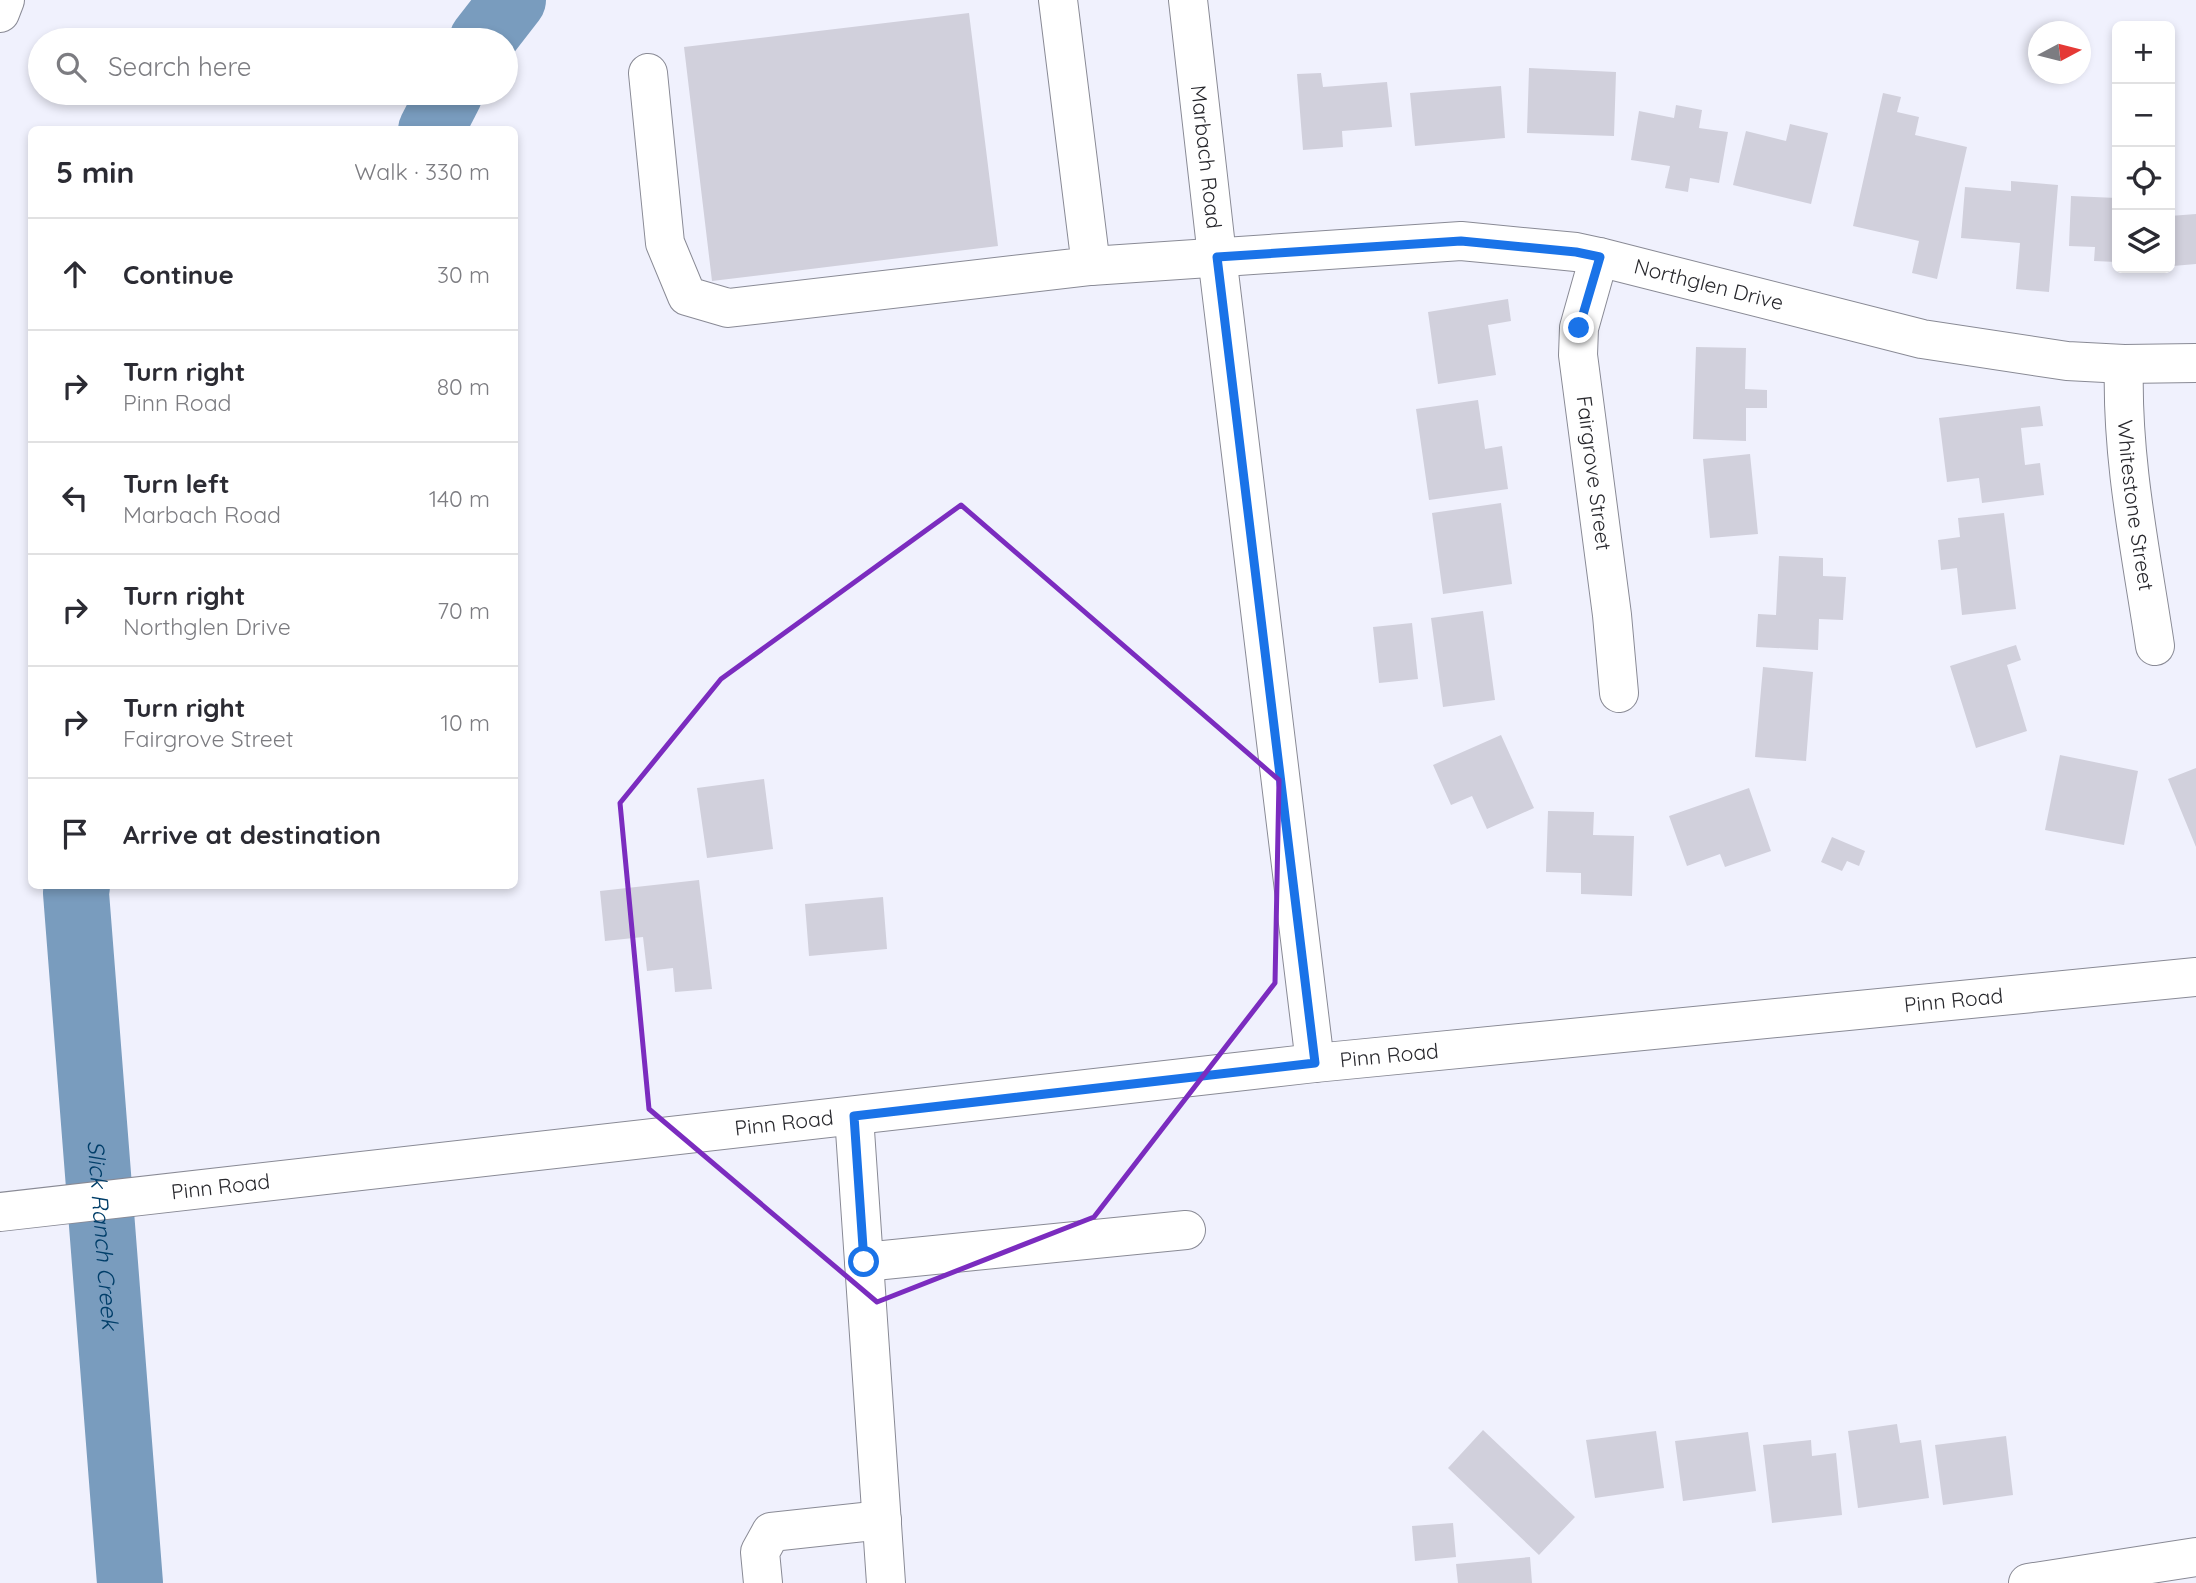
<!DOCTYPE html>
<meta charset="utf-8">
<style>
:root{--surface:#fff;--page:#f2f2f3;--text:#2b2b33;--muted:#7c7c81;--line:#e1e1e2}
body{margin:0;font-family:Quicksand,sans-serif;background:var(--page);color:var(--text)}
.controls{position:absolute;right:21px;top:21px;display:grid;overflow:hidden;border-radius:10px;box-shadow:0 4px 10px #0003}
.controls button{width:63px;height:63px;display:grid;place-items:center;padding:0;border:0;border-bottom:2px solid var(--line);background:var(--surface);color:var(--text);font:35px sans-serif}
.compass{position:absolute;left:2028px;top:21px;width:63px;height:63px;border-radius:50%;background:var(--surface);box-shadow:0 4px 10px #0003;rotate:83deg}
.stop{position:absolute;width:21px;height:21px;margin:-16px;border:5px solid #1a73e8;border-radius:50%;background:#fff}
.stop.end{background:#1a73e8;border-color:#fff;box-shadow:0 2px 7px #0008}
.list{margin:0;padding:0;list-style:none}
h2{display:flex;justify-content:space-between;align-items:center;height:91px;margin:0;padding:0 28px;font-size:30px}
h2 small{font-size:23px;font-weight:400;color:var(--muted)}
.list li{display:grid;grid-template-columns:46px 1fr auto;gap:21px;align-items:center;box-sizing:border-box;height:112px;padding:0 28px;border-top:2px solid var(--line)}
.list b{display:block;font-size:26px;white-space:nowrap}
.list p{margin:0;font-size:23px;white-space:nowrap;color:var(--muted)}
.list em{font-size:23px;font-style:normal;color:var(--muted)}
.icon{flex:none;width:38px;height:38px;fill:none;stroke:currentColor;stroke-width:2;stroke-linecap:round;stroke-linejoin:round}
.map{position:relative;flex:none;width:2196px;height:1583px;overflow:hidden}
.search{position:absolute;background:var(--surface);box-shadow:0 4px 10px #0003;left:28px;top:28px;width:490px;height:77px;display:flex;align-items:center;gap:18px;box-sizing:border-box;padding:0 24px;border-radius:38px;color:var(--muted);font-size:26px}
.panel{position:absolute;background:var(--surface);box-shadow:0 4px 10px #0003;left:28px;top:126px;width:490px;height:763px;border-radius:10px}
.map>svg:first-child{display:block}
.lines{fill:none;stroke-linecap:round;stroke-linejoin:round}
.river{stroke:#799cbe;stroke-width:66}
.building{fill:#d1d0dc}
.minor-casing{stroke:#898a95;stroke-width:40}
.minor{stroke:#fff;stroke-width:38}
.route{stroke:#1a73e8;stroke-width:9}
.marked{fill:none;stroke:#7b2cbf;stroke-width:5;stroke-linejoin:round}
.labels{text-anchor:middle;stroke-width:6;stroke-linejoin:round;paint-order:stroke}
.street-label{font-size:21px;fill:#28282d;stroke:#f0f1fd}
.water-label{font-size:23px;font-style:italic;fill:#013e69;stroke:#f0f1fd}
</style>
<div class="map">
<svg width="2196" height="1583" viewBox="0 0 2196 1583">
<rect width="100%" height="100%" fill="#f0f1fd"/>
<g class="lines">
<g class="river">
<path d="M482 40 513 0"/>
<path d="M431 130 450 93"/>
<path id="s1" d="M77 886 76 893 130 1583"/>
</g>
</g>
<path class="building" d="M969 13 998 246 712 281 684 47Z
M1529 68 1616 72 1614 136 1527 133Z
M1321 73 1323 87 1387 82 1392 127 1342 131 1343 147 1303 150 1297 74Z
M1501 86 1505 138 1415 146 1410 93Z
M1883 93 1901 97 1897 112 1919 117 1915 135 1967 147 1937 279 1912 273 1919 241 1853 226Z
M1676 105 1702 110 1699 128 1728 132 1719 183 1690 178 1688 192 1665 188 1670 166 1631 160 1639 111 1674 118Z
M1790 124 1828 133 1811 204 1733 185 1746 131 1786 141Z
M2011 181 2058 185 2049 292 2016 289 2020 243 1961 238 1965 187 2011 191Z
M2071 196 2117 198V262L2094 261 2095 247 2069 246Z
M2196 214V264L2173 266 2170 216Z
M1508 299 1511 321 1488 325 1496 375 1438 384 1428 312Z
M1696 347 1746 348 1745 389 1767 390V408H1746V441L1693 439Z
M1478 400 1485 449 1502 446 1508 489 1429 500 1416 409Z
M2040 406 2043 426 2021 428 2025 465 2040 463 2044 495 1982 503 1979 478 1947 482 1939 418Z
M1750 454 1758 534 1710 538 1703 459Z
M1501 503 1512 584 1443 594 1432 513Z
M2004 513 2016 609 1962 615 1957 568 1941 570 1938 540 1960 537 1958 518Z
M1779 556 1823 558V576L1846 577 1843 620 1819 619 1818 650 1756 647 1758 614 1776 615Z
M1483 611 1495 700 1443 707 1431 618Z
M1412 623 1418 679 1379 683 1373 627Z
M2016 645 2021 660 2007 665 2027 731 1976 748 1950 666Z
M1763 667 1813 672 1806 761 1755 757Z
M1501 735 1534 808 1487 829 1472 796 1451 805 1433 765Z
M2060 755 2138 771 2124 845 2045 830Z
M2196 768V847L2168 779Z
M764 779 773 849 707 858 697 788Z
M1749 788 1771 851 1725 867 1720 854 1687 866 1669 816Z
M1548 811 1594 812 1593 835 1634 836 1632 896 1581 894V873L1546 872Z
M1832 837 1865 851 1859 866 1847 861 1842 871 1821 862Z
M699 880 712 989 675 992 673 968 647 971 643 937 605 941 600 891Z
M883 897 887 949 809 956 805 904Z
M1897 1424 1900 1443 1921 1440 1929 1498 1858 1508 1848 1431Z
M1483 1430 1575 1517 1539 1555 1448 1468Z
M1656 1431 1664 1488 1595 1498 1586 1440Z
M1748 1432 1756 1491 1683 1501 1675 1441Z
M2006 1436 2013 1495 1943 1505 1935 1445Z
M1811 1440 1812 1456 1836 1453 1842 1515 1772 1523 1763 1445Z
M1453 1523 1456 1557 1415 1561 1412 1526Z
M1530 1557 1532 1583H1458L1456 1564Z"/>
<g class="lines">
<defs>
<g id="minor">
<path id="s2" d="M1188 0 1217 256 1315 1063"/>
<path d="M0 13 5 0"/>
<path d="M648 73 665 243 687 296 728 308 1091 266 1058 0"/>
<path id="s3" d="M1599 257 1579 328 1578 355 1612 615 1619 693"/>
<path id="s4" d="M1091 266 1461 241 1576 252 1599 257 1922 339 2067 361 2124 364 2196 363"/>
<path id="s5" d="M2124 364C2121 458 2141 552 2155 646"/>
<path d="M854 1116 886 1583"/>
<path id="s6" d="M0 1212 1315 1063 2196 977"/>
<path d="M864 1262 1186 1230"/>
<path d="M763 1583 760 1552 771 1532 882 1520"/>
<path d="M2028 1583 2196 1557"/>
</g>
</defs>
<use href="#minor" class="minor-casing"/>
<use href="#minor" class="minor"/>
</g>
<g class="lines">
<path class="route" d="M864 1262 854 1116 1315 1063 1217 257 1461 241 1576 252 1600 257 1579 328"/>
</g>
<path class="marked" d="M961 505 1279 780 1275 983 1094 1217 877 1302 649 1109 620 803 721 679Z"/>
<g class="labels">
<g class="street-label">
<text dy="7" stroke="none"><textPath href="#s2" startOffset="158">Marbach Road</textPath></text>
<text dy="7" stroke="none"><textPath href="#s4" startOffset="623">Northglen Drive</textPath></text>
<text dy="7" stroke="none"><textPath href="#s3" startOffset="220">Fairgrove Street</textPath></text>
<text dy="7" stroke="none"><textPath href="#s5" startOffset="142">Whitestone Street</textPath></text>
<text dy="7" stroke="none"><textPath href="#s6" startOffset="1965">Pinn Road</textPath></text>
<text dy="7" stroke="none"><textPath href="#s6" startOffset="1398">Pinn Road</textPath></text>
<text dy="7" stroke="none"><textPath href="#s6" startOffset="789">Pinn Road</textPath></text>
<text dy="7" stroke="none"><textPath href="#s6" startOffset="222">Pinn Road</textPath></text>
</g>
<g class="water-label">
<text dy="8" stroke="none"><textPath href="#s1" startOffset="350">Slick Ranch Creek</textPath></text>
</g>
</g>
</svg>
<div class="controls">
<button>+</button>
<button>−</button>
<button><svg class="icon" aria-label="locate" viewBox="0 0 24 24"><circle cx="12" cy="12" r="6"/><path d="M12 2v4M12 18v4M2 12h4M18 12h4"/></svg></button>
<button><svg class="icon" aria-label="layers" viewBox="0 0 24 24"><path d="M12 4l9 5-9 5-9-5zM3 14l9 5 9-5"/></svg></button>
</div>
<svg class="compass" viewBox="-18 -18 36 36"><path d="M0-13l5 13h-10z" fill="#e53935"/><path d="M0 13l5-13h-10z" fill="#7c7c81"/></svg>
<div class="stop" style="left:864px;top:1262px"></div>
<div class="stop end" style="left:1579px;top:328px"></div>
<div class="search"><svg class="icon" aria-label="search" viewBox="0 0 24 24"><circle cx="10" cy="10" r="6"/><path d="M15 15l6 6"/></svg>Search here</div>
<section class="panel">
<h2>5 min<small>Walk · 330 m</small></h2>
<ul class="list">
<li><svg class="icon" aria-label="ahead" viewBox="0 0 24 24"><path d="M12 20V5M6 11l6-6 6 6"/></svg><div><b>Continue</b></div><em>30 m</em></li>
<li><svg class="icon" aria-label="right" viewBox="0 0 24 24"><path d="M7 20v-9h11M14 6l5 5-5 5"/></svg><div><b>Turn right</b><p>Pinn Road</p></div><em>80 m</em></li>
<li><svg class="icon" aria-label="left" viewBox="0 0 24 24"><path d="M17 20v-9H6M10 6l-5 5 5 5"/></svg><div><b>Turn left</b><p>Marbach Road</p></div><em>140 m</em></li>
<li><svg class="icon" aria-label="right" viewBox="0 0 24 24"><path d="M7 20v-9h11M14 6l5 5-5 5"/></svg><div><b>Turn right</b><p>Northglen Drive</p></div><em>70 m</em></li>
<li><svg class="icon" aria-label="right" viewBox="0 0 24 24"><path d="M7 20v-9h11M14 6l5 5-5 5"/></svg><div><b>Turn right</b><p>Fairgrove Street</p></div><em>10 m</em></li>
<li><svg class="icon" aria-label="arrive" viewBox="0 0 24 24"><path d="M6 21V4h12l-3 4 3 4H6"/></svg><div><b>Arrive at destination</b></div></li>
</ul>
</section>
</div>
